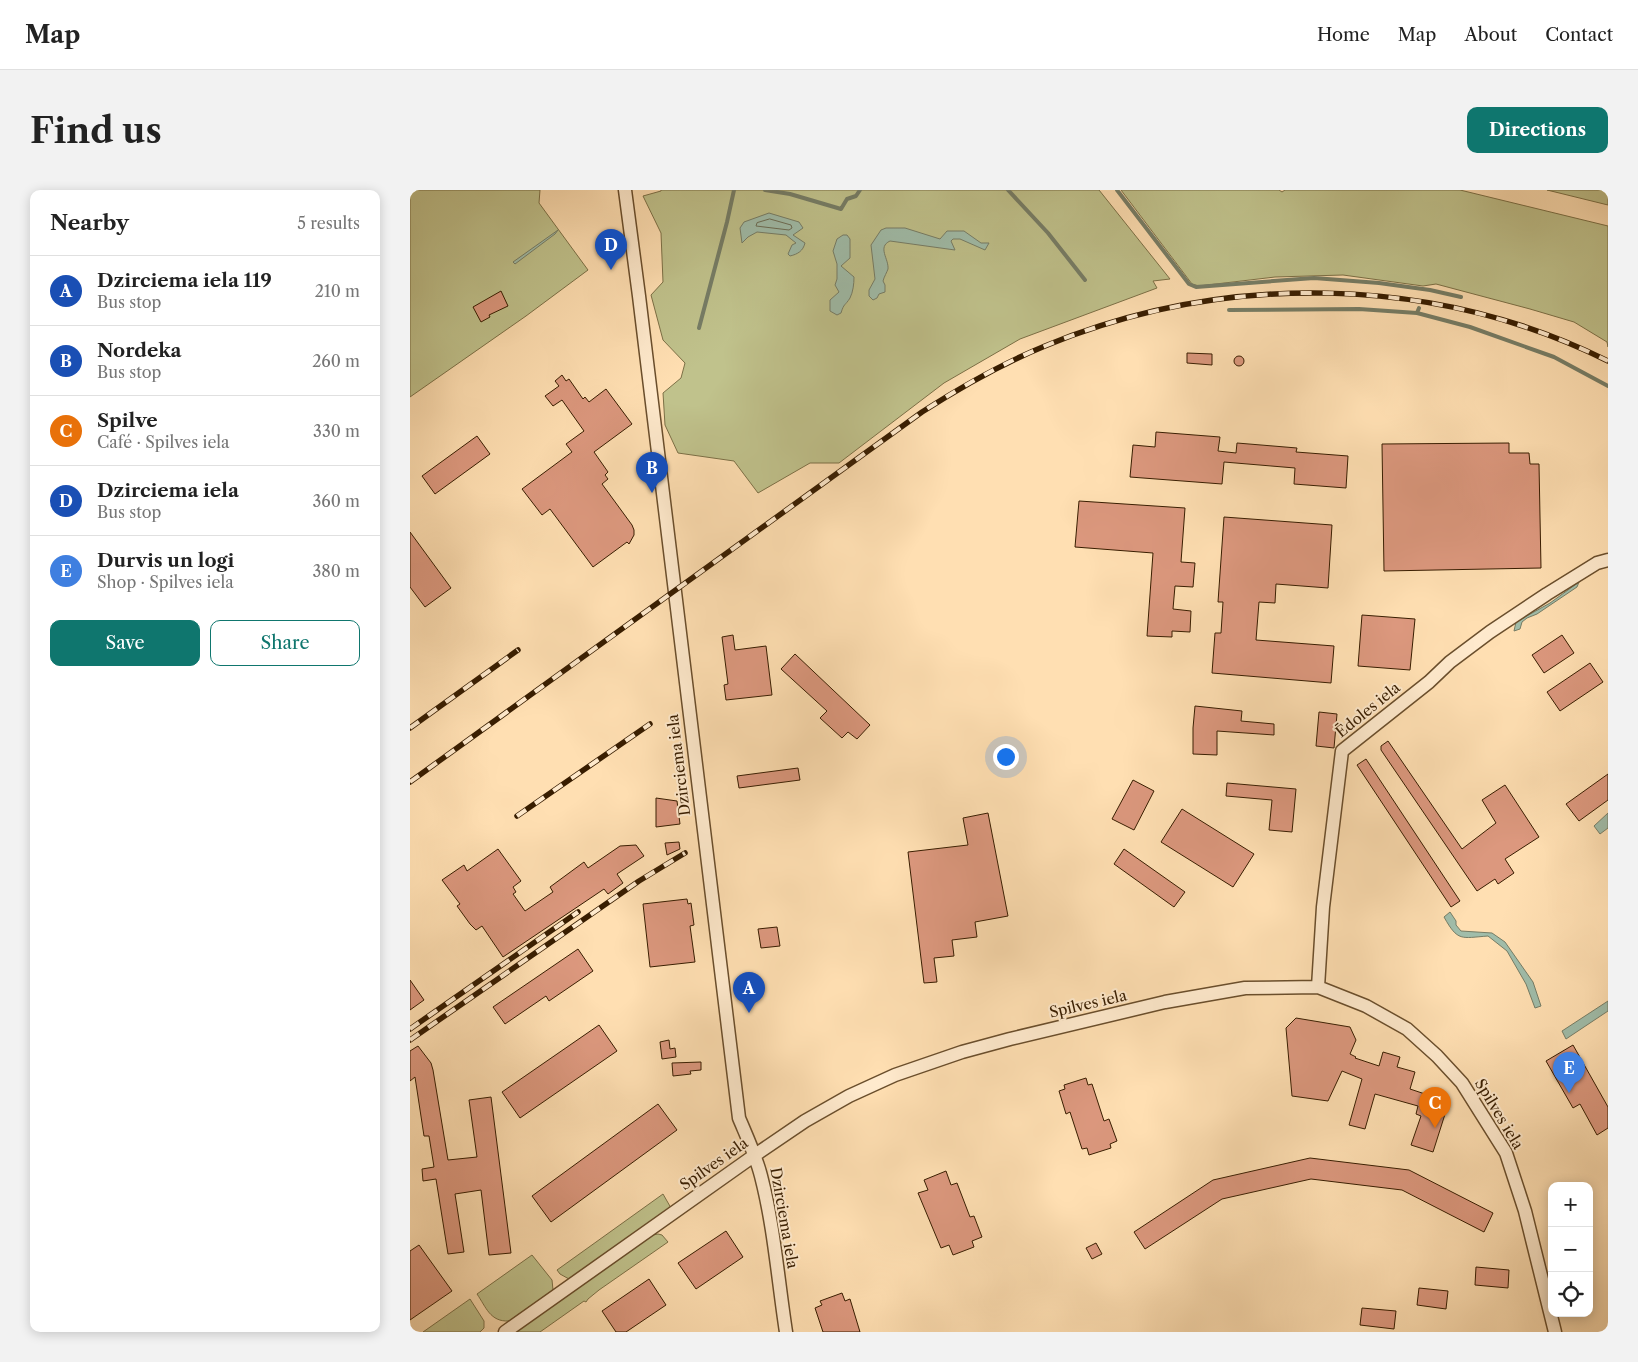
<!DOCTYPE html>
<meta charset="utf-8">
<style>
:root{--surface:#fff;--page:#f2f2f2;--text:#222;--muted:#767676;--line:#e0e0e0;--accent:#0f766e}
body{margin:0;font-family:"Libre Caslon Text",serif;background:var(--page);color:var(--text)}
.controls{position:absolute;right:15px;bottom:15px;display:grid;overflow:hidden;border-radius:10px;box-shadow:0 2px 12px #0003}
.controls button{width:45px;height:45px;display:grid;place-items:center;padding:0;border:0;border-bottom:1px solid var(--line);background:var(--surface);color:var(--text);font:25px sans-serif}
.you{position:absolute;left:595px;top:566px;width:18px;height:18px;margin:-12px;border:4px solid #fff;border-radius:50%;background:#1a73e8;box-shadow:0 0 0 8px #1a73e833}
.badge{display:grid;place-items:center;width:32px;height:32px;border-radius:50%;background:var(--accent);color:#fff;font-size:16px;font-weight:700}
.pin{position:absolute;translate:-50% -41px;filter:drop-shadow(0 1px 2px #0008)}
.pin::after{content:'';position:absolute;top:26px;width:18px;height:15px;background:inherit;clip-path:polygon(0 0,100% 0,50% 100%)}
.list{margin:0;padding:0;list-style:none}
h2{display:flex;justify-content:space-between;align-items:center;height:65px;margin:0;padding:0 20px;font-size:21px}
h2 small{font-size:16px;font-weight:400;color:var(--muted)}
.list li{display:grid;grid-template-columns:32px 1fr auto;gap:15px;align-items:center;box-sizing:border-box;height:70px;padding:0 20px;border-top:1px solid var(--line)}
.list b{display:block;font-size:19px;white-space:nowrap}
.list p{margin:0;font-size:16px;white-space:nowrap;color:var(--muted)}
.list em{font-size:16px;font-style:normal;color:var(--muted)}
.actions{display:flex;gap:10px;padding:15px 20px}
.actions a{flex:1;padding:11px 0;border:1px solid var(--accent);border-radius:10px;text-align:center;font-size:18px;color:var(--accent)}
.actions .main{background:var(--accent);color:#fff}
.icon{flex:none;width:28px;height:28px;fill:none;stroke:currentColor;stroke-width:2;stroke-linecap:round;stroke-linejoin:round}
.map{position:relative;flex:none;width:1198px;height:1142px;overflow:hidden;border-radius:10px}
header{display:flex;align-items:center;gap:30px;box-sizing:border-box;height:70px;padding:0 25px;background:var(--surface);border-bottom:1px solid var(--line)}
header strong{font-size:24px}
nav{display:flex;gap:28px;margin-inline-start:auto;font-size:18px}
.intro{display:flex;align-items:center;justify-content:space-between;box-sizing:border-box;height:120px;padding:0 30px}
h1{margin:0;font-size:35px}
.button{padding:12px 22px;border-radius:10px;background:var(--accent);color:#fff;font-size:18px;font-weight:700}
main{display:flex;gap:30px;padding:0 30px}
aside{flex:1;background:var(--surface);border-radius:10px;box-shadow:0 2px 12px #0003}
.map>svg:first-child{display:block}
.green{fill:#c0c28c;stroke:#7c7046}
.water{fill:#a0bdaa;stroke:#767d66}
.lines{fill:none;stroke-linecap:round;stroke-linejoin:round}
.shore{stroke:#6c6d55;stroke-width:1}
.stream{stroke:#767d66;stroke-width:4}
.building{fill:#dc987e;stroke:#381d00}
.street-casing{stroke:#6a4e2c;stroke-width:15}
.street{stroke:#ffeacd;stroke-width:12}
.rail-casing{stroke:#381d00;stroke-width:5.5}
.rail{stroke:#ffeacd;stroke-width:4;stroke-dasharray:11;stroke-linecap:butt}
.labels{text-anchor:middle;stroke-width:4;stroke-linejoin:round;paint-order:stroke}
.street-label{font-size:15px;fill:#381d00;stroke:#ffeacd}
</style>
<header>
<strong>Map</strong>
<nav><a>Home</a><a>Map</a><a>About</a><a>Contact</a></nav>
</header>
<div class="intro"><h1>Find us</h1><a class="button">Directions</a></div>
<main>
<aside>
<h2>Nearby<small>5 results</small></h2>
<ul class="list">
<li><span class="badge" style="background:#1a4fb4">A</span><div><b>Dzirciema iela 119</b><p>Bus stop</p></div><em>210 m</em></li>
<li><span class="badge" style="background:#1a4fb4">B</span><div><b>Nordeka</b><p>Bus stop</p></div><em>260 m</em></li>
<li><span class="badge" style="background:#e8710a">C</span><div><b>Spilve</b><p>Café · Spilves iela</p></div><em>330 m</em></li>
<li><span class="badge" style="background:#1a4fb4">D</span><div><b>Dzirciema iela</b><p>Bus stop</p></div><em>360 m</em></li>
<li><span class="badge" style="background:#3f7fe0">E</span><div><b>Durvis un logi</b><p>Shop · Spilves iela</p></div><em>380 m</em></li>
</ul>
<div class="actions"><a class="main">Save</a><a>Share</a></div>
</aside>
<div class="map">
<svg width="1198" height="1142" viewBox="0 0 1198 1142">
<rect width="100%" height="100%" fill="#ffdfb2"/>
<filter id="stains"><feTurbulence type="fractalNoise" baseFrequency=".004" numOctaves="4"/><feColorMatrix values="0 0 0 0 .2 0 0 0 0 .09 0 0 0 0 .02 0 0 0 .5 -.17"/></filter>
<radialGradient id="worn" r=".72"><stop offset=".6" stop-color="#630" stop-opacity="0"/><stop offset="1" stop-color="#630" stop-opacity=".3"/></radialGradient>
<path class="green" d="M0 0H130L129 13 178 80 116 126 0 207Z
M251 0H689L760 89 743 91 747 98 610 149 534 193 429 273H400L348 303 324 271 268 263 255 235 253 203 271 188 275 173 253 150 241 105 253 92 251 43 233 6 251 1Z
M711 0H869L872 2 875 0H1050L1198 36V157L1197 152 1164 132 1120 119 1026 94 1013 96 933 85 865 87 789 96 782 94Z
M1137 0H1198V15Z
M253 1004 261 1018 159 1089 150 1084 147 1080Z
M248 1044 252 1045 258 1052 189 1100 178 1109 176 1112 174 1111 130 1142H106L243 1045Z
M122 1065 142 1090 143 1100 99 1131C80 1132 76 1117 67 1104Z
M60 1109 74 1131V1138L70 1142H13Z"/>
<path class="water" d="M359 23 389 32 393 38 383 45 395 53C393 61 388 64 380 66L378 64 382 55 386 53 376 45 347 42 338 47 332 53 330 38 334 32Z
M476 38H495L530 49 537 41H554L571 53H579L575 60 550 49H543L541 51 545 60 480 51C467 57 479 69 478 79 477 82 474 87 473 91L475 95V102L469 104 467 108 463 110 459 106V100L465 89 461 55 471 40Z
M148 40 145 44 105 74 103 72Z
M433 45H437L440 49V68L431 76 444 87C444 94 443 102 440 108 435 116 434 113 431 123L427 125 420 121V110L429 102 425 95 427 89V74L423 61 427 49Z
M1169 392 1167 397 1127 424 1117 428 1112 432 1110 439 1104 441 1106 432 1140 413Z
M1198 623V638L1190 644 1184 636Z
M1040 722 1046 731V735L1051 741 1082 743 1095 752 1123 792 1131 816 1125 818 1116 794 1097 761 1078 746C1051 748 1048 752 1034 727Z
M1198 811V821L1156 849 1152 841Z"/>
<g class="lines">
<path class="shore" d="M360 29 381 35 382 38 379 40 346 36 347 33Z"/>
<path class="stream" d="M355 0 380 4 431 19 437 9 446 6 450 0
M598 0 638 43 675 90
M707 0 779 94 786 97 904 88 969 93 1020 100 1051 107
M819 120 949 119 1007 123 1009 118
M1007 123 1060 137 1144 167 1198 196
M289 138 317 32 324 0"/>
</g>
<path class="building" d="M91 101 98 116 79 125 80 127 71 132 63 117Z
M777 163 802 164V175L777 173Z
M824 171a5 5 0 1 1 10 0a5 5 0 1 1-10 0Z
M152 185 156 191 159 189 173 209 175 207 179 212 196 199 222 234 184 262 198 282 195 285 198 289 192 294 222 335 224 340V345L219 354 217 352 183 377 140 319 132 325 112 299 162 262 156 254 174 241 152 210 143 216 135 206 149 196 145 191Z
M746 242 810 247 808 261 826 263 827 253 887 258 886 262 938 266 936 298 884 294 885 278 814 272 812 294 720 287 723 255 745 257Z
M67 246 80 264 25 304 12 286Z
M1099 253V263H1119L1120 274H1129L1131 378 974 381 972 254Z
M669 311 775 318 771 372 785 373 783 397 765 396 763 419 781 421 780 442 762 441V447L737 446 743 363 665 357Z
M814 327 922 335 918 398 866 394 865 413 849 412 846 450 924 456 921 493 802 483 805 443H811L813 412H808Z
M0 342 41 398 15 417 0 397Z
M952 425 1005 429 1000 480 948 476Z
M323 445 325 460 356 456 362 505 316 510 314 495 318 494 312 447Z
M1152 445 1164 463 1134 483 1122 465Z
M385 464 460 535 447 549 438 542 432 548 410 528 417 521 371 479Z
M1180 473 1193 492 1150 521 1137 502Z
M785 516 832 521 831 531 864 534V545L807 541V565L783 564V538Z
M909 522 927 524 924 558 906 556Z
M978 551 1052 659 1086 633 1072 610 1095 595 1129 647 1095 669 1104 683 1088 694 1085 689 1067 701 971 560V556Z
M956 569 1050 711 1041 717 947 575Z
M388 578 390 590 329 598 327 586Z
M1198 584V610L1169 631 1156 614Z
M723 590 744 601 724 640 702 629Z
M817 593 886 599 882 642 859 640 862 610 816 606Z
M246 608 267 611 270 634 246 637Z
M772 619 844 664 823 697 751 652Z
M578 623 598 726 565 732 567 747 542 750 544 766 524 768 527 792 514 793 498 662 558 655 553 628Z
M269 652 270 659 257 665 255 653Z
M226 655 234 666 207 684 213 693 198 704 194 699 93 767 72 736 66 740 60 734 47 716 50 714 32 690 54 675 57 681 88 659 111 691 103 697 106 702 103 704 115 721 143 702 140 697 174 672 178 678 210 656Z
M714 659 775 702 764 717 704 674Z
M277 709 278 714 281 713 284 735 280 736 285 772 240 777 233 714Z
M367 737 370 756 351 758 348 739Z
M168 759 183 781 139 811 136 806 95 834 83 817Z
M0 790 14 810 0 820Z
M886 828 940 837 946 850 940 864 946 867 945 868 969 876 973 862 990 867 987 877 1005 882 1000 899 1030 909 1028 918 1036 921 1023 962 1001 955 1011 926 1006 924 1008 916 965 904 955 939 939 935 952 889 932 881 918 911 882 906 876 838Z
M189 835 207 861 110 928 92 902Z
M259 850 260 859 265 858 266 867 252 869 250 852Z
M1163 855 1198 917V938L1187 945 1170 914 1163 918 1136 871Z
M8 856 21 873 23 880 38 970 67 967 59 910 81 907 101 1063 79 1065 71 1000 45 1004 54 1062 38 1064 26 989 13 991 12 979 24 977 19 946H14L5 887 0 891V861Z
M291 872V880L280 881 281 884 263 886 262 873Z
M676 888 678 895 682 894 694 931 699 929 707 951 700 954 701 958 679 965 677 958 672 959 660 922 656 924 649 901 655 899 654 895Z
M248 914 267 940 141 1032 122 1006Z
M900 968 999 980 1083 1023 1074 1042 992 1000 901 989 812 1009 735 1059 724 1042 803 990Z
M536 981 541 995 547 993 560 1027 564 1026 572 1047 562 1051 564 1057 543 1065 539 1055 531 1058 508 1003 518 1000 514 990Z
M316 1041 333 1067 286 1099 268 1073Z
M686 1053 692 1064 682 1069 676 1058Z
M9 1055 42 1101 0 1130V1061Z
M1066 1077 1099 1080 1098 1098 1065 1095Z
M239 1089 256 1115 216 1142H206L192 1121Z
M1009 1098 1038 1101 1036 1119 1007 1115Z
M432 1103 435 1111 440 1109 450 1142H413L405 1118 412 1115 410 1111Z
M952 1118 986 1121 984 1139 950 1135Z"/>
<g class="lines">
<defs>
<path id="street" d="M215 0 229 106 329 928C337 947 346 966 351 986 364 1036 368 1090 376 1142
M908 797 913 717 932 561 1019 492 1040 472 1080 442 1137 404 1187 373 1198 370
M95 1142 345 965 395 931 439 906 485 885 552 862 600 849 755 812 835 798 908 797 956 816 997 839 1027 866 1052 893 1096 963 1115 1021 1145 1142"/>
</defs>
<use href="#street" class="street-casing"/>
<use href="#street" class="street"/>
<defs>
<path id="rail" d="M0 538 108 460
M0 592 512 222C551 197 591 174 635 156 814 82 1023 84 1198 171
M107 626 240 534
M0 839 168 722
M0 850 229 691 275 663"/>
</defs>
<use href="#rail" class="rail-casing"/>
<use href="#rail" class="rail"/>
</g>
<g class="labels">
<g class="street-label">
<text transform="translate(958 520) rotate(-39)" y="5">Ēdoles iela</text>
<text transform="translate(269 575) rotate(-97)" y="5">Dzirciema iela</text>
<text transform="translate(678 814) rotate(-13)" y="5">Spilves iela</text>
<text transform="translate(1089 924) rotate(59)" y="5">Spilves iela</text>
<text transform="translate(304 974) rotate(-35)" y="5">Spilves iela</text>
<text transform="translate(374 1028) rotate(80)" y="5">Dzirciema iela</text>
</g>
</g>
<rect width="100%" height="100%" filter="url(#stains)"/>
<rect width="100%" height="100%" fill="url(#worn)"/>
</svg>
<div class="controls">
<button>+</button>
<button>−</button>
<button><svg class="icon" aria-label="locate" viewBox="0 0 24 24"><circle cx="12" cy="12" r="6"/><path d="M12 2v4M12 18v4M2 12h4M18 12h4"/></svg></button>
</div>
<div class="you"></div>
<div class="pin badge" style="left:339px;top:823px;background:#1a4fb4">A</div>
<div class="pin badge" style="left:242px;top:303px;background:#1a4fb4">B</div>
<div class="pin badge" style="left:1025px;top:938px;background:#e8710a">C</div>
<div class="pin badge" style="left:201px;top:80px;background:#1a4fb4">D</div>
<div class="pin badge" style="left:1159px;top:903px;background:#3f7fe0">E</div>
</div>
</main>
